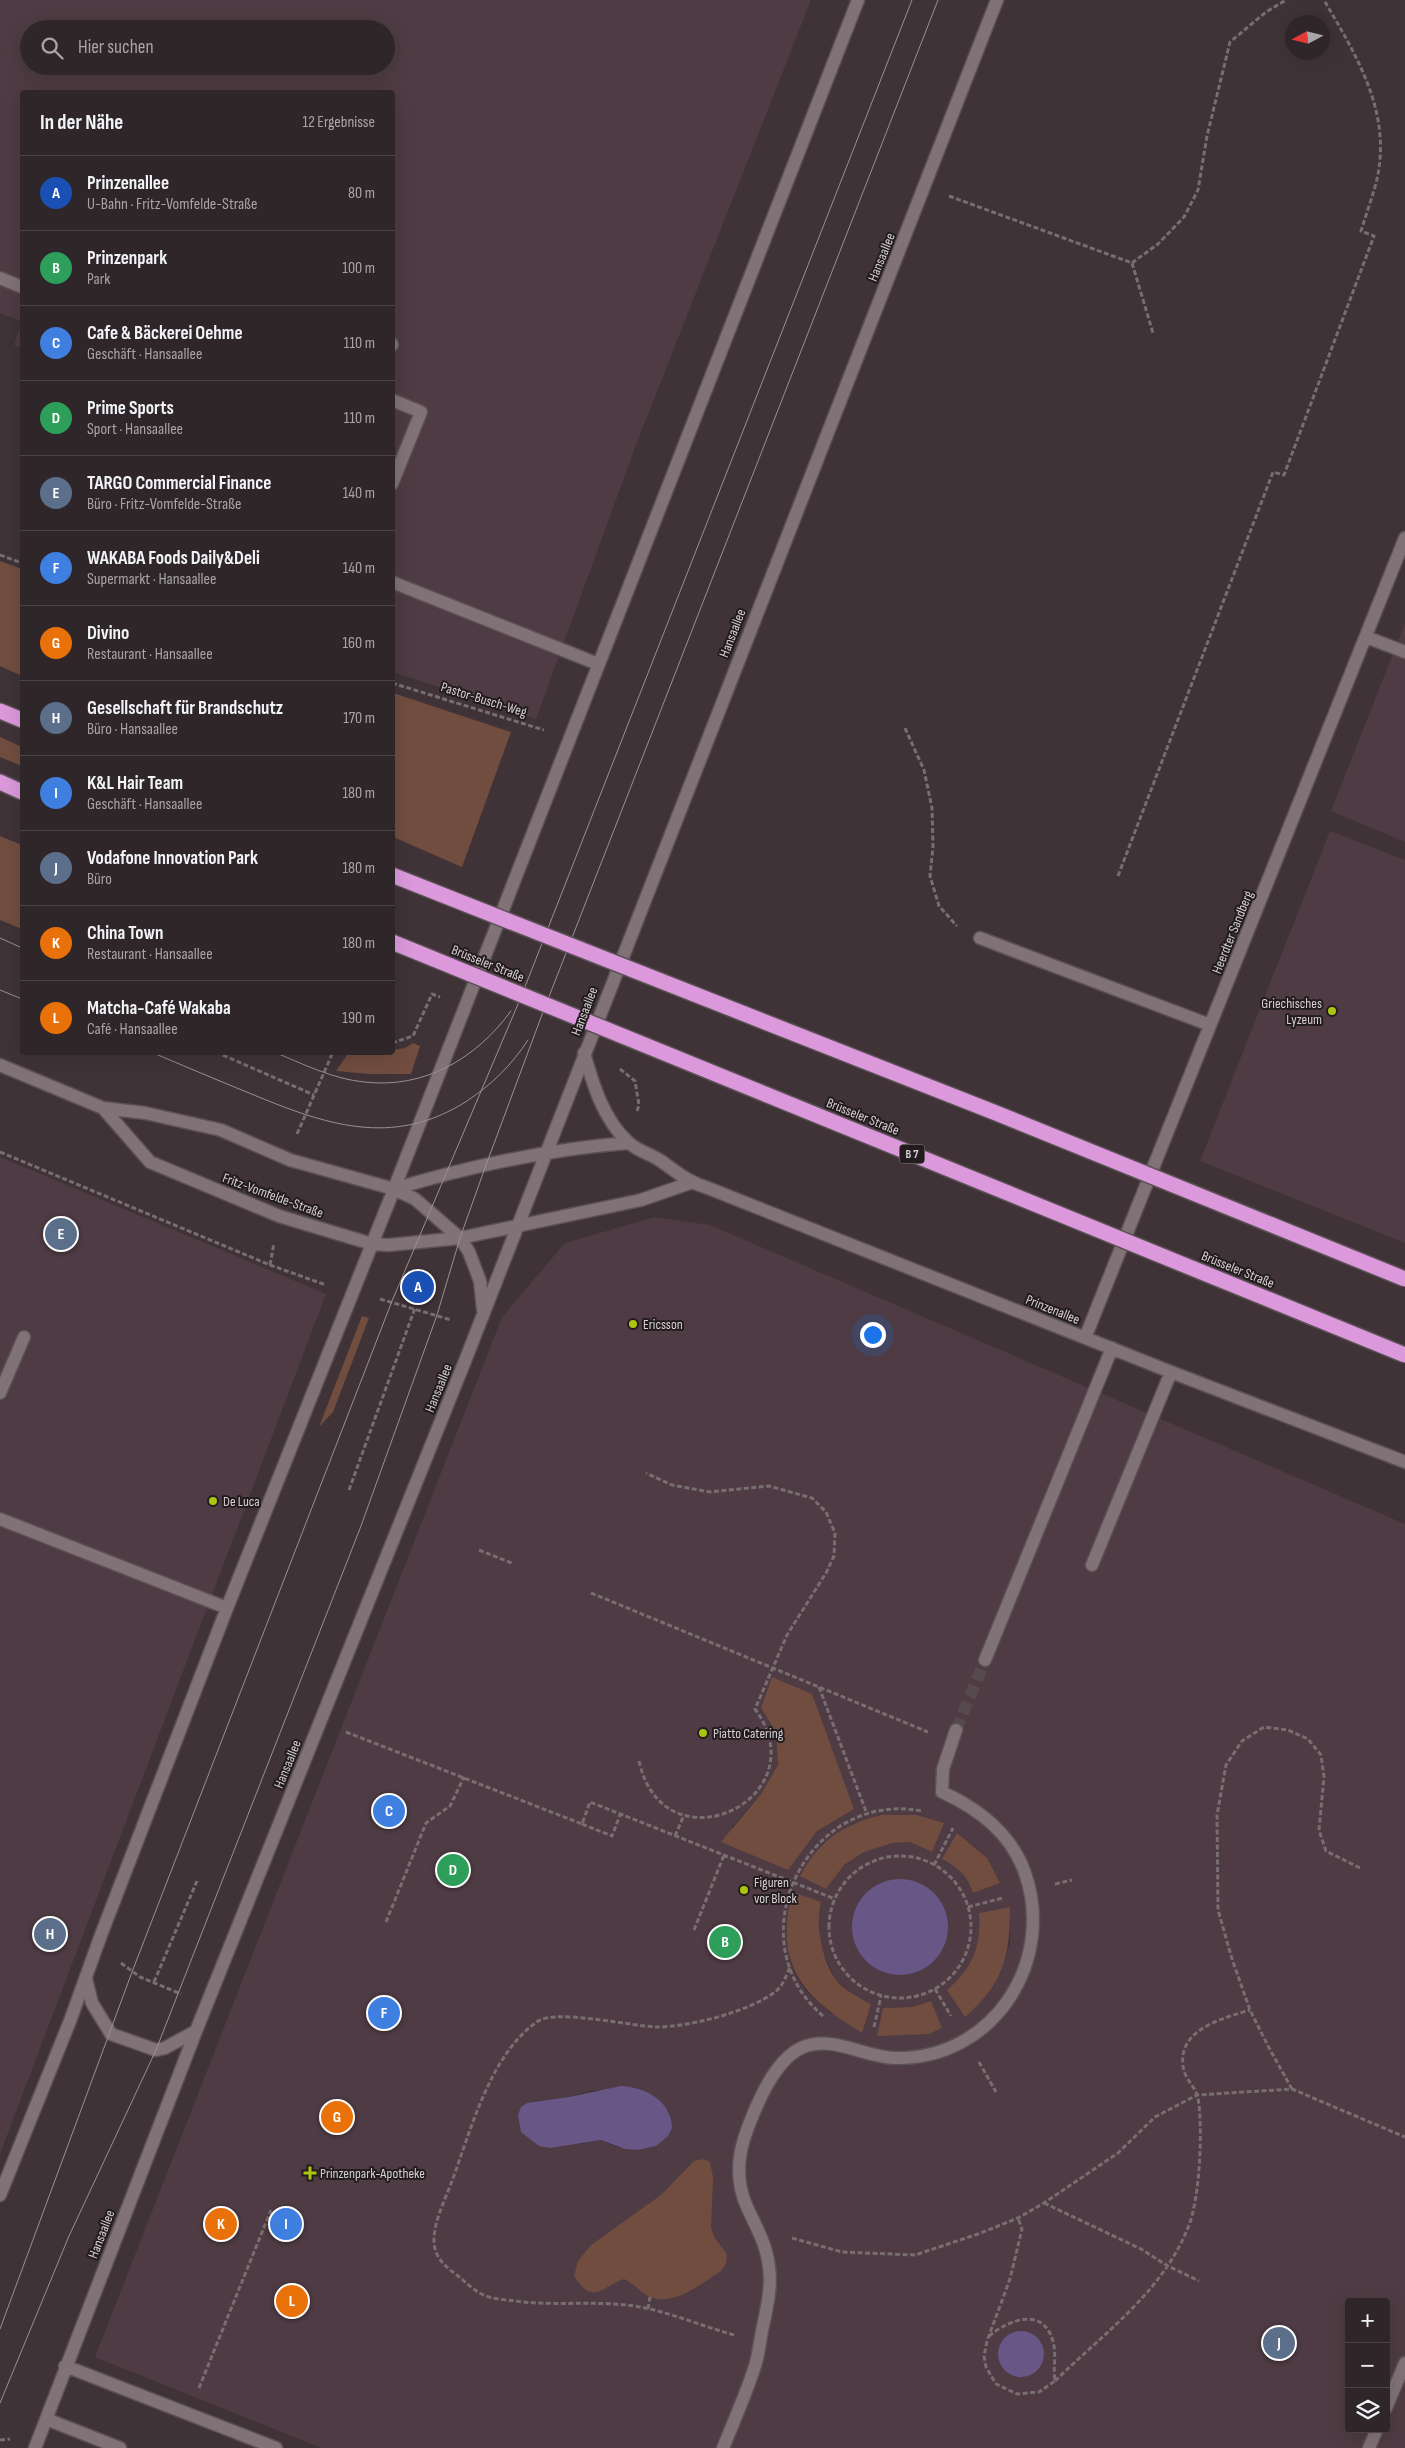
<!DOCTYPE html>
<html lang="de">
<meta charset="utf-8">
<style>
:root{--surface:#2f262a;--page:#3b3236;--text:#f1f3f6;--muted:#a7a5a8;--line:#4a4347;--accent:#ea580c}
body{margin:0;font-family:"Sofia Sans Condensed",sans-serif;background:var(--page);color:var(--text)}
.controls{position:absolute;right:15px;bottom:15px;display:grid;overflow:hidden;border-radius:5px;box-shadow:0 5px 20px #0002}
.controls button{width:45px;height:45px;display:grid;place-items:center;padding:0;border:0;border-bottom:1px solid var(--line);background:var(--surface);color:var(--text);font:25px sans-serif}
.compass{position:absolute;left:1285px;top:15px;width:45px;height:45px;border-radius:50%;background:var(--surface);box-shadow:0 5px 20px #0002;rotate:263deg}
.you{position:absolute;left:872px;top:1334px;width:18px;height:18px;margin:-12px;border:4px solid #fff;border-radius:50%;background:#1a73e8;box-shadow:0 0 0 8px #1a73e833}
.badge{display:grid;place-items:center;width:32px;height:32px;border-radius:50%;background:var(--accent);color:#fff;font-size:16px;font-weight:700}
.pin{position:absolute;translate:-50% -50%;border:2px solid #fff;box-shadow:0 1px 5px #0006}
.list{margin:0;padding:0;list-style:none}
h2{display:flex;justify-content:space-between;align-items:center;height:65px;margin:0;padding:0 20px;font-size:21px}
h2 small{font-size:16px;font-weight:400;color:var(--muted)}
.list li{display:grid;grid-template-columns:32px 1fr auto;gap:15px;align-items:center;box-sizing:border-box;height:75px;padding:0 20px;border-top:1px solid var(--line)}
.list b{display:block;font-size:19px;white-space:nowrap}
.list p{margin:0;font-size:16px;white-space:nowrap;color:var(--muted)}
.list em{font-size:16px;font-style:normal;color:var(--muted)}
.icon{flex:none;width:28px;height:28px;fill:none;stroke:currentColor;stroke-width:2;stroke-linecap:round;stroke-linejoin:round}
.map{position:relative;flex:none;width:1405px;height:2448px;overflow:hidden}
.search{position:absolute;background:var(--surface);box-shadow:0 5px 20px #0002;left:20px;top:20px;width:375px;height:55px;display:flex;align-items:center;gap:12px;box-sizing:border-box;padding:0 18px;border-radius:28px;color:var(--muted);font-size:19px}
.panel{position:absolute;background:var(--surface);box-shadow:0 5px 20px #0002;left:20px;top:90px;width:375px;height:965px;border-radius:5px}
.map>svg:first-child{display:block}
.built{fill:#4e3b43;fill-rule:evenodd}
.green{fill:#714d3f}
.water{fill:#685686}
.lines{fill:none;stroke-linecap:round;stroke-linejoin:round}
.minor-tunnel{stroke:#564a4f;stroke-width:12;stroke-dasharray:12 6;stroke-linecap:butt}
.minor-casing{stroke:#5b5055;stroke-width:15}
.highway-casing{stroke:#5b5055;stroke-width:18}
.path{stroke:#786e72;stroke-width:3;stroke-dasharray:5 2.5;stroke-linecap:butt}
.minor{stroke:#807277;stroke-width:12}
.highway{stroke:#db99db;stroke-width:15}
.tram{stroke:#9a9094;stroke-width:1}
.highway-bridge-casing{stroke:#5b5055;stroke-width:18;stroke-linecap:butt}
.highway-bridge{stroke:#db99db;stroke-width:15}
.poi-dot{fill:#acc610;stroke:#221c1f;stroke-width:2}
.labels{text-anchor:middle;stroke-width:4;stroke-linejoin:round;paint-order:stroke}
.shield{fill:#221c1f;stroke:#a1999c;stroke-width:1}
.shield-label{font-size:12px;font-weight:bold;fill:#d7cfd2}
.street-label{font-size:14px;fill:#d7cfd2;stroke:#221c1f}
.poi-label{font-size:14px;fill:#d7cfd2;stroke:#221c1f;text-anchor:start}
</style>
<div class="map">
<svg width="1405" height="2448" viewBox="0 0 1405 2448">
<rect width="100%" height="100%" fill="#3f3338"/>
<path class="built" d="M0 0H811L636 445 536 719 393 672 392 92H22V349L14 345 22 322 0 313ZM29 29H386V66H29Z
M1405 623V842L1331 811Z
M1330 831 1405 860V1243L1200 1161Z
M0 1157 326 1294 0 2154Z
M655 1217 710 1225 1405 1524V2448H321L95 2357 502 1317 565 1243ZM776 1732 854 1808 817 1831 787 1870 732 1827 761 1794 778 1765ZM881 1815H916L932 1852 910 1842 893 1843 864 1852 844 1865 821 1845 852 1824ZM957 1833 987 1858 968 1879 959 1868ZM821 1902 818 1914 821 1948 836 1980 856 1996 871 2004 831 2014 806 1991 797 1977 791 1962 787 1923ZM1010 1907V1943L1000 1974 947 1990 961 1978 973 1959 980 1935 979 1913ZM931 2001 878 2036 884 2008 912 2007ZM593 2090 654 2096 669 2112 656 2146 638 2150 617 2147 601 2140 580 2144 527 2103 569 2097ZM1349 2302H1386V2429H1349Z"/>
<path class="green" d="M0 561 22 569V676L0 666Z
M393 693 511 732 462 867 393 837Z
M0 737 22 747V766L0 757Z
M0 836 22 845V929L0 920Z
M413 1043 420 1046 411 1074H368L336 1071 347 1055 392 1052 393 1050 405 1048Z
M362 1316 369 1318 333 1412 319 1427Z
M772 1677 812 1694 854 1809 817 1831 788 1870 721 1842 761 1794 778 1765 776 1732 761 1708Z
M881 1815H916L944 1823 932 1852 910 1842 893 1843 864 1852 844 1865 826 1889 800 1876C820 1840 842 1825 881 1815Z
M957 1833 987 1858 1000 1883 973 1893C967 1875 959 1868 942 1859Z
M792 1892 821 1902C815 1924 822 1961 836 1980 844 1990 860 1998 871 2004L862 2033C802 1997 774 1965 792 1892Z
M1010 1907C1010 1957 1004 1983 965 2017L947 1990C973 1968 981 1947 979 1913Z
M931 2001 942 2028 929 2034 877 2036 883 2008 912 2007Z
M704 2159 710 2162 713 2177 711 2227 714 2237 727 2254 726 2264 721 2271C702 2283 674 2307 650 2297 640 2293 634 2283 624 2279 601 2287 593 2306 574 2276L578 2261 591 2245 661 2195 694 2161Z"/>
<path class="water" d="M852 1927a48 48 0 1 1 96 0a48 48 0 1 1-96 0Z
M621 2086C645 2087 672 2101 672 2128L668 2136 656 2146 638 2150 625 2149 601 2140 550 2148 539 2146 521 2132 518 2115 521 2107 527 2103 569 2097Z
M998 2354a23 23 0 1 1 46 0a23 23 0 1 1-46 0Z"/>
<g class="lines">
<path class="minor-tunnel" d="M956 1730 985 1660"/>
<defs>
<path id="minor" d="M0 278 22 287
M392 344V345
M392 400 421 412 392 484
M392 582 598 664
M1366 637 1405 652
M980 938 1210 1025
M584 1053C593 1084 603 1119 628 1142 637 1151 651 1154 661 1161 678 1173 688 1182 708 1188L1171 1372 1405 1462
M0 1065 103 1108 145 1113 221 1130 290 1160 394 1189 415 1199 460 1238 469 1252 480 1281 483 1309
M103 1108 150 1162 279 1216 372 1244 389 1245 460 1238 641 1200 690 1183
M394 1189C471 1166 548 1149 628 1143
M1085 1338 1405 538
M0 1393 24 1337
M0 1519 227 1608
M1092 1565 1171 1372
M985 1660 1112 1348
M86 1979 92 2003 111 2034 156 2050 165 2048 196 2031
M0 2195 70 2021 101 1935 227 1608 394 1189 858 0
M65 2366 276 2448
M1386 2408 1405 2363
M46 2419 120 2448
M35 2448 196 2031 465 1361 997 0
M723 2448C734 2421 746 2394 755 2366 759 2354 760 2339 763 2326 767 2307 772 2286 769 2267 767 2245 756 2227 747 2207 730 2169 743 2136 759 2101 767 2083 782 2057 801 2048 832 2034 863 2057 895 2058 993 2060 1056 1962 1025 1873 1011 1833 979 1809 942 1792L943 1769 956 1730
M1369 2448 1377 2429"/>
<path id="highway" d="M0 711 22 720
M0 782 22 792
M392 875 440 894
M392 942 419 953"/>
</defs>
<use href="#minor" class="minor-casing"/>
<use href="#highway" class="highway-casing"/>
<path class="path" d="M949 196 1132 263 1153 333
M1132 263 1158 244 1184 217 1198 190 1207 136 1230 42 1266 12 1286 0
M0 555 22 563
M392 683 544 730
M905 728 924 770 932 808 933 847 930 876 939 906 957 926
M1118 876 1273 472 1284 475 1374 236 1361 231C1366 214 1373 196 1377 179 1392 112 1356 55 1324 0
M392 1043 413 1036 432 994 440 997
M216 1052 314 1095
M620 1069 635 1081 639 1105 637 1111
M297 1134 333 1052
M0 1152 270 1265 326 1285
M270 1265 274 1243
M380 1299 451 1320
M349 1490 415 1308
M479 1550 514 1564
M591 1593 928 1732
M819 1687 867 1814
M346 1732 582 1824 590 1802 835 1899
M639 1761C664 1873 821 1799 755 1709L787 1635 826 1573 834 1556 835 1533 826 1512 812 1498 769 1486 710 1492 672 1485 646 1473
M582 1824 612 1836 620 1815
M675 1836 684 1815
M829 1927a71 71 0 1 1 142 0a71 71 0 1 1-142 0Z
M934 1865 953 1828
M1055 1884 1072 1880
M968 1907 1003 1898
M386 1922 426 1823 450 1806 464 1777
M694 1930 724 1855
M121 1963 140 1977 181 1994
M154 1982 197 1881
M935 1989 951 2016
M823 2016C734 1940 807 1789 922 1811
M874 2027 881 1996
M979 2062 996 2092
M1292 2089 1268 2046 1250 2010 1232 1959 1218 1910 1217 1815 1226 1765 1242 1741 1264 1727 1288 1730 1308 1739 1321 1755 1324 1777 1319 1830 1326 1851 1360 1868
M1044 2203 1141 2249 1168 2266 1199 2281
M792 2238 842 2252 915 2255 978 2234 1018 2218 1044 2203 1118 2153 1155 2117 1197 2095 1292 2089 1405 2137
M648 2309 650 2297
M734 2335C698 2325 663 2309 627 2305 589 2301 552 2306 515 2301 506 2300 494 2299 486 2296 475 2292 467 2283 458 2276 445 2266 433 2257 434 2238 435 2219 445 2200 452 2181 471 2130 490 2054 538 2021 556 2009 631 2026 656 2027 689 2027 748 2012 775 1992 783 1986 786 1976 790 1967
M989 2336C1012 2317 1047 2307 1054 2346 1056 2358 1053 2369 1055 2381L1039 2392 1017 2394 996 2384 986 2367 984 2356 987 2341 1010 2279 1022 2229 1018 2218
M1055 2381C1104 2333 1164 2291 1189 2225 1200 2197 1203 2127 1198 2098 1196 2088 1187 2081 1184 2071 1174 2030 1221 2019 1250 2010
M199 2388 271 2210
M0 2440 10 2439"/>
<use href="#minor" class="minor"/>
<use href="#highway" class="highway"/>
<path class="tram" d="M0 938 22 948
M0 990 22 999
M151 1052C184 1066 217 1080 249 1093 324 1124 392 1149 467 1101 491 1085 512 1065 528 1040
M274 1052C303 1064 333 1079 364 1082 424 1089 476 1059 511 1011
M0 2329 132 1972 392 1301 521 997 912 0
M0 2403 69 2236 156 2050 217 1894 361 1526 437 1315 460 1238 486 1165 543 1012 938 0"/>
<defs>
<path id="highway-bridge" d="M440 894 996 1113 1405 1279
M419 953 1405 1355"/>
</defs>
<use href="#highway-bridge" class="highway-bridge-casing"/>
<use href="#highway-bridge" class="highway-bridge"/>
</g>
<g class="poi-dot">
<circle cx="1332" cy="1011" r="5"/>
<circle cx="633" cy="1324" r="5"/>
<circle cx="213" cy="1501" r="5"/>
<circle cx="703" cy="1733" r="5"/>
<circle cx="744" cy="1890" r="5"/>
<path d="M307.5 2165.5h5v5h5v5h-5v5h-5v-5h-5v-5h5z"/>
</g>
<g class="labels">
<rect class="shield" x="899.5" y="1144.5" width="25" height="19" rx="4"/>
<g class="shield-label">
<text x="912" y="1158">B 7</text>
</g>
<g class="street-label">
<text transform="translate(881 257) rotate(-68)" y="5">Hansaallee</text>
<text transform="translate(732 633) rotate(-69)" y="5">Hansaallee</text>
<text transform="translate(484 699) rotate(17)" y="5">Pastor-Busch-Weg</text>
<text transform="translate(1232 932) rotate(-68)" y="5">Heerdter Sandberg</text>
<text transform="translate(488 963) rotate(22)" y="5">Brüsseler Straße</text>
<text transform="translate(584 1011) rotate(-69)" y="5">Hansaallee</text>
<text transform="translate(863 1116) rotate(22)" y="5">Brüsseler Straße</text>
<text transform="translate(273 1195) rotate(20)" y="5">Fritz-Vomfelde-Straße</text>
<text transform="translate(1238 1269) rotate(22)" y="5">Brüsseler Straße</text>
<text transform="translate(1053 1309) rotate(22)" y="5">Prinzenallee</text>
<text transform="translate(438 1388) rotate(-68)" y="5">Hansaallee</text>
<text transform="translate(287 1764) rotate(-68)" y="5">Hansaallee</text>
<text transform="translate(101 2234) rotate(-69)" y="5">Hansaallee</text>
</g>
<g class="poi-label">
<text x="1322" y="1008" text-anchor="end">Griechisches<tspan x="1322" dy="16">Lyzeum</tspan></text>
<text x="643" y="1329">Ericsson</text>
<text x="223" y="1506">De Luca</text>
<text x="713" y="1738">Piatto Catering</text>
<text x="754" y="1887">Figuren<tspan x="754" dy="16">vor Block</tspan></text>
<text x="320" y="2178">Prinzenpark-Apotheke</text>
</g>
</g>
</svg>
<div class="controls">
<button>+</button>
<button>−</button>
<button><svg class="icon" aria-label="layers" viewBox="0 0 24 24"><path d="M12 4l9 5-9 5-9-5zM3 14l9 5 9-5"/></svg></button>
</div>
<svg class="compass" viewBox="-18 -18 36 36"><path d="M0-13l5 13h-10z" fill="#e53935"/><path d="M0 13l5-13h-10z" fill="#a7a5a8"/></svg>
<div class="you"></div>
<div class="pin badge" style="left:418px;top:1287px;background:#1a4fb4">A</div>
<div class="pin badge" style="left:725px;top:1942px;background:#2e9e5b">B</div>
<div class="pin badge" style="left:389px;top:1811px;background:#3f7fe0">C</div>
<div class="pin badge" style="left:453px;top:1870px;background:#2e9e5b">D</div>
<div class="pin badge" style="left:61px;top:1234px;background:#5c6f8a">E</div>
<div class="pin badge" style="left:384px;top:2013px;background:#3f7fe0">F</div>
<div class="pin badge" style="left:337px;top:2117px;background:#e8710a">G</div>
<div class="pin badge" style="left:50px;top:1934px;background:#5c6f8a">H</div>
<div class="pin badge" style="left:286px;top:2224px;background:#3f7fe0">I</div>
<div class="pin badge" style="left:1279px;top:2343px;background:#5c6f8a">J</div>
<div class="pin badge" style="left:221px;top:2224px;background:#e8710a">K</div>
<div class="pin badge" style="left:292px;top:2301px;background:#e8710a">L</div>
<div class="search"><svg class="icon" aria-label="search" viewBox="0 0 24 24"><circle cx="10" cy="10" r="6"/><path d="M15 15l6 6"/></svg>Hier suchen</div>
<section class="panel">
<h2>In der Nähe<small>12 Ergebnisse</small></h2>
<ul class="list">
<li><span class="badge" style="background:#1a4fb4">A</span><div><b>Prinzenallee</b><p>U-Bahn · Fritz-Vomfelde-Straße</p></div><em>80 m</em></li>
<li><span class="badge" style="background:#2e9e5b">B</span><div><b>Prinzenpark</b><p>Park</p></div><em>100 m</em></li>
<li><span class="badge" style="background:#3f7fe0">C</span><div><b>Cafe &amp; Bäckerei Oehme</b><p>Geschäft · Hansaallee</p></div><em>110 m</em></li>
<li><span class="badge" style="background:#2e9e5b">D</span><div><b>Prime Sports</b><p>Sport · Hansaallee</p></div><em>110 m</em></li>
<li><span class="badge" style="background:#5c6f8a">E</span><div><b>TARGO Commercial Finance</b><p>Büro · Fritz-Vomfelde-Straße</p></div><em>140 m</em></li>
<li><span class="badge" style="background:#3f7fe0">F</span><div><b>WAKABA Foods Daily&amp;Deli</b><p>Supermarkt · Hansaallee</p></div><em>140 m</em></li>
<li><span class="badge" style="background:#e8710a">G</span><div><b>Divino</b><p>Restaurant · Hansaallee</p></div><em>160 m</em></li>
<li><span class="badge" style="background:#5c6f8a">H</span><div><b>Gesellschaft für Brandschutz</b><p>Büro · Hansaallee</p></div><em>170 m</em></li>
<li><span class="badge" style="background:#3f7fe0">I</span><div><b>K&amp;L Hair Team</b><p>Geschäft · Hansaallee</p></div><em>180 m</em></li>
<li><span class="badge" style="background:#5c6f8a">J</span><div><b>Vodafone Innovation Park</b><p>Büro</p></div><em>180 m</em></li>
<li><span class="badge" style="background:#e8710a">K</span><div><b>China Town</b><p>Restaurant · Hansaallee</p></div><em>180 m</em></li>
<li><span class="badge" style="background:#e8710a">L</span><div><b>Matcha-Café Wakaba</b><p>Café · Hansaallee</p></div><em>190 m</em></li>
</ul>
</section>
</div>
